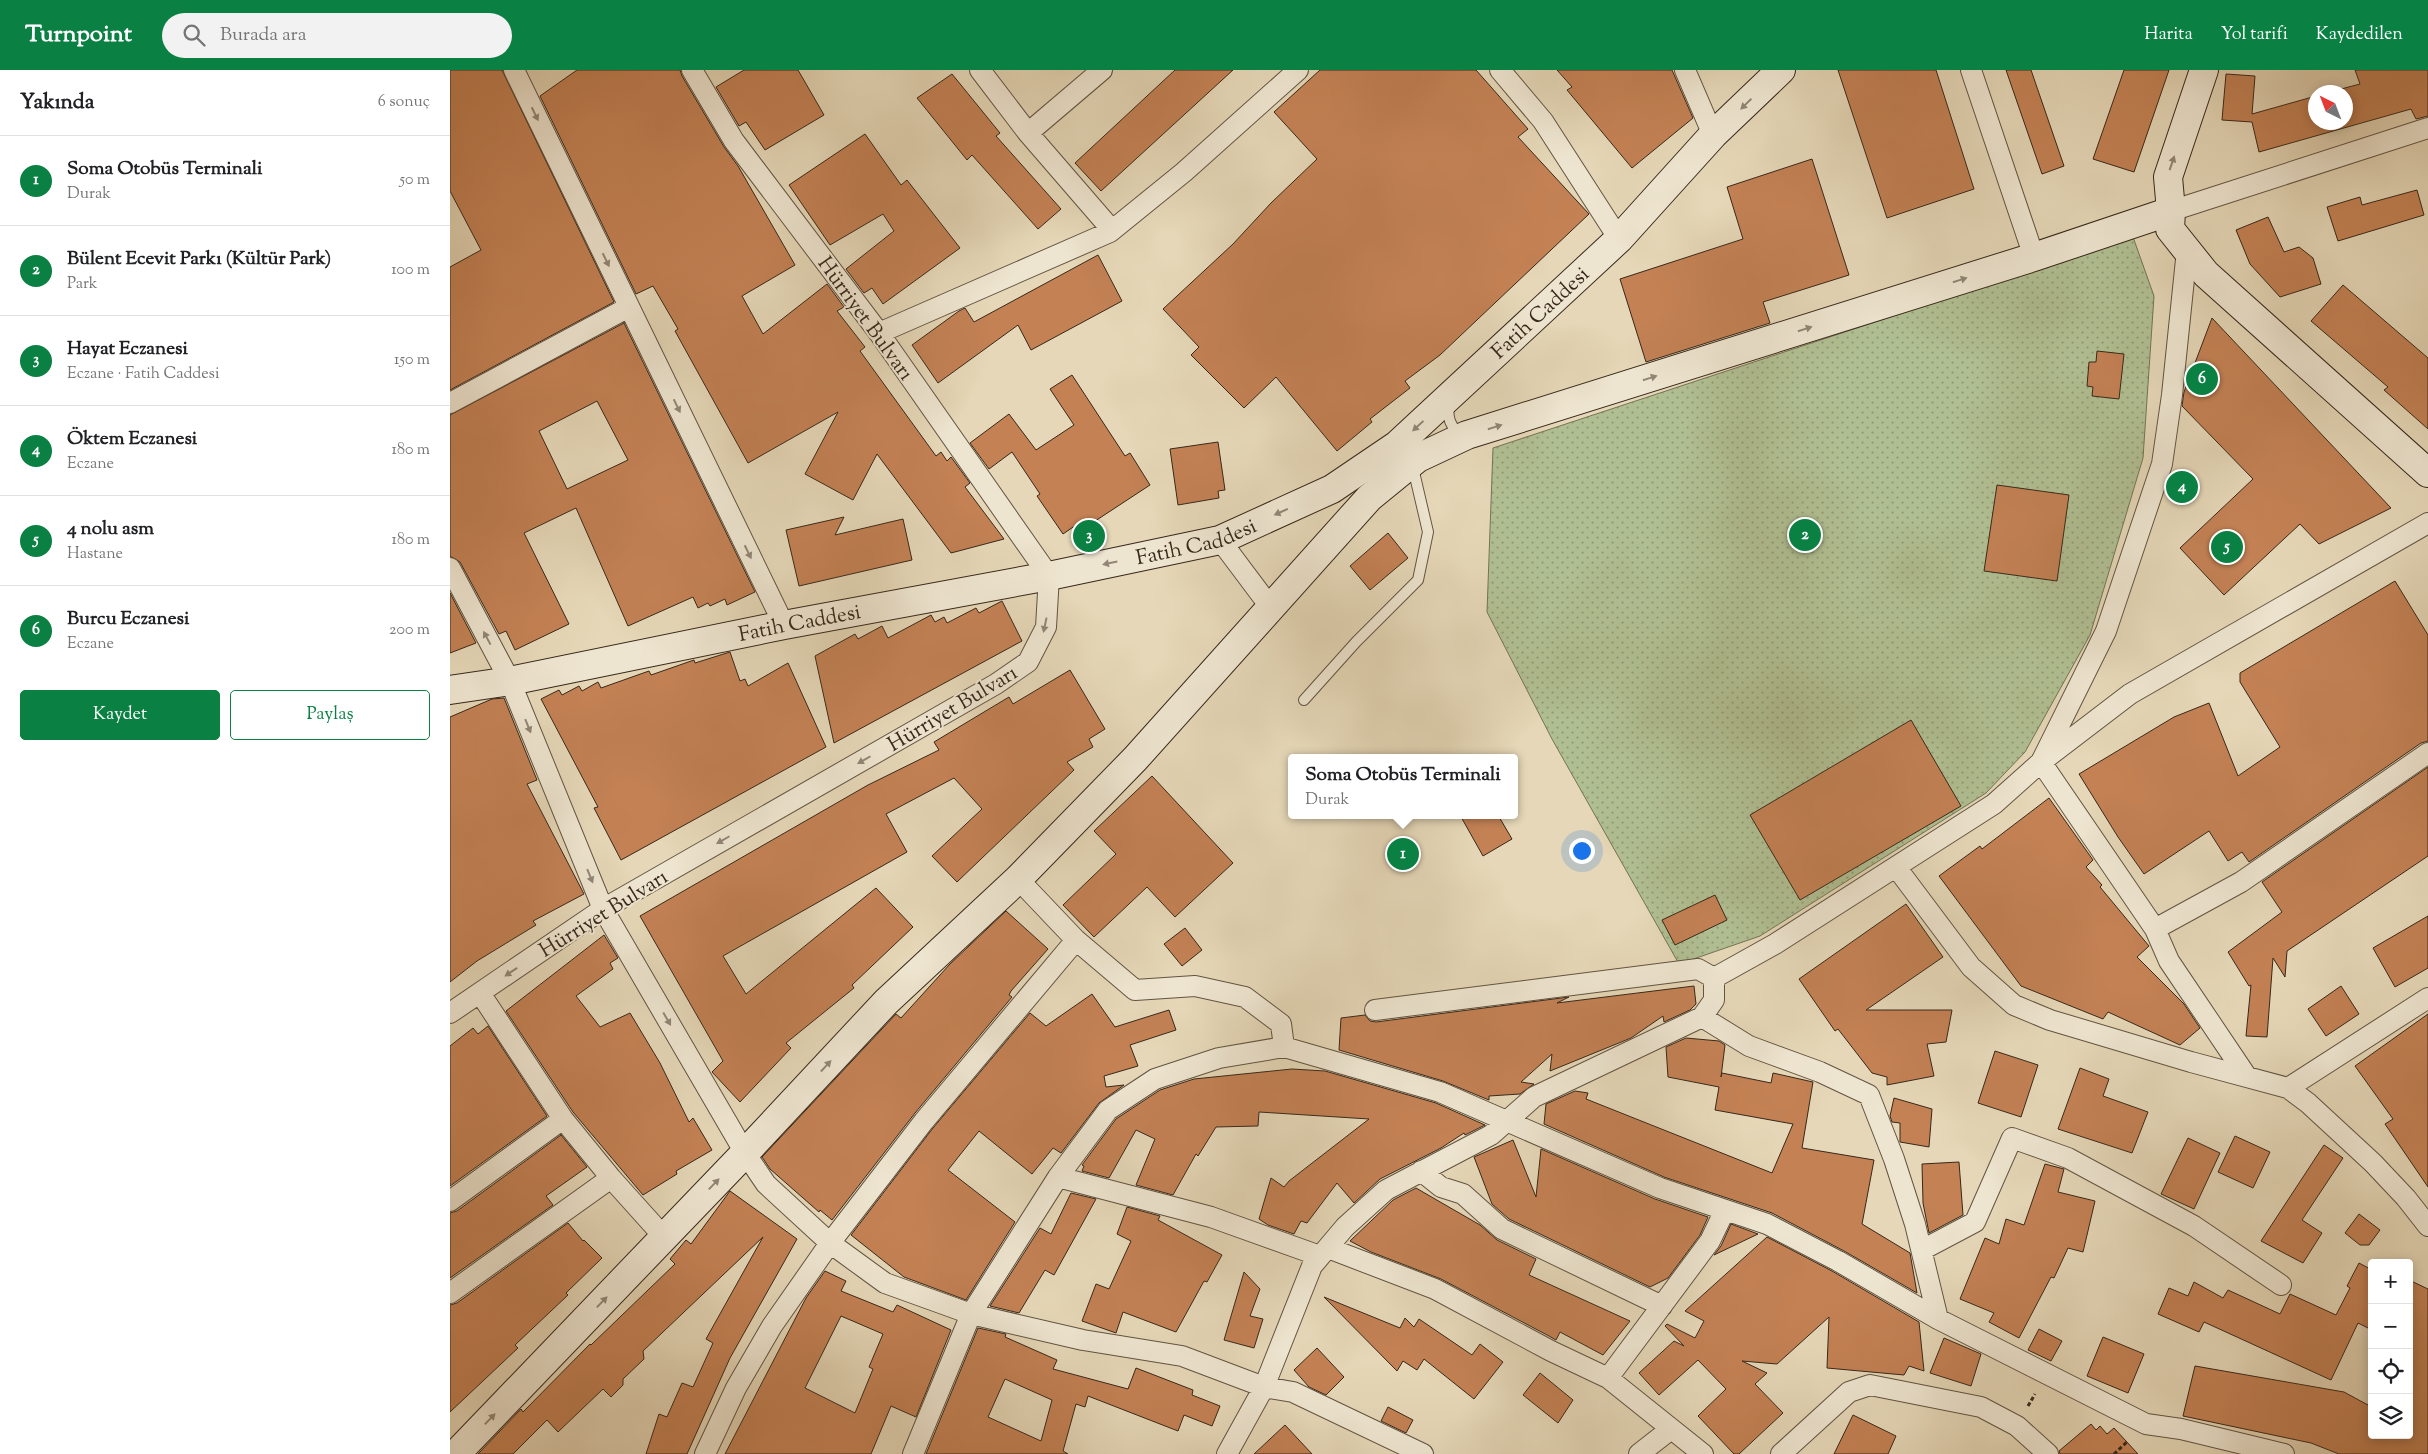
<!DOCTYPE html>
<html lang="tr">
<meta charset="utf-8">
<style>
:root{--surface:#fff;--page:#f2f2f2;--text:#202124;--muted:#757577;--line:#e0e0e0;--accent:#0b8043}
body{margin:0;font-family:"Sorts Mill Goudy",serif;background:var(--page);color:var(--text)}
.controls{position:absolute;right:15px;bottom:15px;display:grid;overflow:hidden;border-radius:5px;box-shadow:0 2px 12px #0003}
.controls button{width:45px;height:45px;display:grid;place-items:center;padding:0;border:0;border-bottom:1px solid var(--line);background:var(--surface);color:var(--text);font:25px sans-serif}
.compass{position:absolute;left:1858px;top:15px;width:45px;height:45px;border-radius:50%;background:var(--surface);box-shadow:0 2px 12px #0003;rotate:318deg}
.you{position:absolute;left:1131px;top:780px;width:18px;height:18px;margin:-12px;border:4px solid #fff;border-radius:50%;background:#1a73e8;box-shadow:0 0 0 8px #1a73e833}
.badge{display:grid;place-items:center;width:32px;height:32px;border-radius:50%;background:var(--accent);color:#fff;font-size:16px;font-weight:700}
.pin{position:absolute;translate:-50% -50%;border:2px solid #fff;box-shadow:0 1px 5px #0006}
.popup{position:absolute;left:838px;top:684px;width:230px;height:65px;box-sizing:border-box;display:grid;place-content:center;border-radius:5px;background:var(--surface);filter:drop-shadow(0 1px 4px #0005);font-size:16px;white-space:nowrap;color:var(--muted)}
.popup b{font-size:19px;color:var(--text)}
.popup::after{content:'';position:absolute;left:50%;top:100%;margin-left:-10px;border:10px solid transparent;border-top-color:var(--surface)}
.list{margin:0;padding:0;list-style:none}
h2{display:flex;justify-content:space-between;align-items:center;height:65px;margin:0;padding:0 20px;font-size:21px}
h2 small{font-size:16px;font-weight:400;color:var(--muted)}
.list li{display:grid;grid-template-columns:32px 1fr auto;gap:15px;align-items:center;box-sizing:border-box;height:90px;padding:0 20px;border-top:1px solid var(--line)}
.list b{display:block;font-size:19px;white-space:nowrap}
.list p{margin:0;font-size:16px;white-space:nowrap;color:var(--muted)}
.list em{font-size:16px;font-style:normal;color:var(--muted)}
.actions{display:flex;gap:10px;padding:15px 20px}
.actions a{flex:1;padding:11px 0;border:1px solid var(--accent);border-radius:5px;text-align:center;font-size:18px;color:var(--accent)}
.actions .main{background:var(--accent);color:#fff}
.icon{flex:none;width:28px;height:28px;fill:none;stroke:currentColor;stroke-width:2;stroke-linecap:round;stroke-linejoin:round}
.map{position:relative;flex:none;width:1978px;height:1384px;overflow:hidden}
header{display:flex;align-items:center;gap:30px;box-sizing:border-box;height:70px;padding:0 25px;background:var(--accent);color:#fff}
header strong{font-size:24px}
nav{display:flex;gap:28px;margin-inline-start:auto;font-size:18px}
.search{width:350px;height:45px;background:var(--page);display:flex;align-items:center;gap:12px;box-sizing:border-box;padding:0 18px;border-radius:28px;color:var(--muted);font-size:19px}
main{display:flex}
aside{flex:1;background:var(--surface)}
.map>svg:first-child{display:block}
.park{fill:url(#park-dots);stroke:#747456}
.building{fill:#c38154;stroke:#37281b;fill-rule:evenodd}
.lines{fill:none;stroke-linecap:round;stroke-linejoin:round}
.lane-casing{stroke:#625442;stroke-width:12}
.street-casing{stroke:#625442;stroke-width:22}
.secondary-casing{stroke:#37281b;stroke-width:30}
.path{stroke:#37281b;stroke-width:3;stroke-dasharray:4 2.5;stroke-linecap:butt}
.lane{stroke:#eee5d0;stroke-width:10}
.street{stroke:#eee5d0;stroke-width:20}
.secondary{stroke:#eee5d0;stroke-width:28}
.oneway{fill:#928676}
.labels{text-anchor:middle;stroke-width:4;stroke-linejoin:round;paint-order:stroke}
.street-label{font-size:21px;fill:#37281b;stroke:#eee5d0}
</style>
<header>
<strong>Turnpoint</strong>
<div class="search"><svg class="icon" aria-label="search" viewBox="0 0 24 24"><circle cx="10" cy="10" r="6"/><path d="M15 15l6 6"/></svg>Burada ara</div>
<nav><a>Harita</a><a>Yol tarifi</a><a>Kaydedilen</a></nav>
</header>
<main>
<aside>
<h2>Yakında<small>6 sonuç</small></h2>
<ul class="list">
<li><span class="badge">1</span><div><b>Soma Otobüs Terminali</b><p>Durak</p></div><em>50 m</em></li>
<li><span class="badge">2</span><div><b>Bülent Ecevit Parkı (Kültür Park)</b><p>Park</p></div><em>100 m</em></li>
<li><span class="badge">3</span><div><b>Hayat Eczanesi</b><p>Eczane · Fatih Caddesi</p></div><em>150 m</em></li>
<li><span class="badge">4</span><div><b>Öktem Eczanesi</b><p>Eczane</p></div><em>180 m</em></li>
<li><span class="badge">5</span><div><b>4 nolu asm</b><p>Hastane</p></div><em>180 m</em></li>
<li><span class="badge">6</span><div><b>Burcu Eczanesi</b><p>Eczane</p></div><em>200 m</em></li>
</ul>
<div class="actions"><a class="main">Kaydet</a><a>Paylaş</a></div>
</aside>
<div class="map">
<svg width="1978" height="1384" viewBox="0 0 1978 1384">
<defs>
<pattern id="park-dots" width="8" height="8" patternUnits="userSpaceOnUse" patternTransform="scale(1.25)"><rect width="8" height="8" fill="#b0bf92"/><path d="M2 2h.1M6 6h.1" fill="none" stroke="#909b76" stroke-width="1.8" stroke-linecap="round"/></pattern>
</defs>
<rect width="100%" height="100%" fill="#e5d7b7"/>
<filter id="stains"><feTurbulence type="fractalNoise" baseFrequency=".004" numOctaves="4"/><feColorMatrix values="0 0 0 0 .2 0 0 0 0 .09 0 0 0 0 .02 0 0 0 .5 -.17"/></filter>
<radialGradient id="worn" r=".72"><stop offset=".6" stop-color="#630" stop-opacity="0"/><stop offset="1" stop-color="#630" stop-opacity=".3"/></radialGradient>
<path class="park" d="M1683 167 1704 226 1693 388 1640 565 1575 682 1536 723 1310 866 1229 894 1102 669 1037 542 1043 378Z"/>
<path class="building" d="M0 0H52L164 232 0 320V197L31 180 0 121Z
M127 0H230L232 6 274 77 288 96 345 195 292 226 313 264 377 214 394 237 387 241 415 277 410 281 486 386 491 382 497 391 501 387 520 413 515 417 554 469 501 483 427 384 403 430 355 404 388 342 298 393 225 261 228 259 203 216 186 224 90 26Z
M294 0H348L374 45 315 80 296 52 289 56 266 17Z
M725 0H783L651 121 625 93Z
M870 0H1026L1078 59 1068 67 1139 144 990 285 955 311 960 318 920 349 922 352 887 381 826 307 794 338 741 285 749 277 713 239 783 174 821 133 867 89 824 42Z
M1107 0H1222L1243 48 1182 98 1117 20 1122 17Z
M1388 0H1486L1524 119 1437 148Z
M1556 0H1581L1614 96 1592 104Z
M1674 0H1719L1684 102 1643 89Z
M1905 0H1978V46L1966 49 1961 39 1809 82 1802 52 1772 50 1776 4 1805 6 1802 44 1866 26V52H1896V22H1880L1910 14Z
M502 4 550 63 546 66 611 139 588 159 522 85 517 90 467 28Z
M415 64 451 115 457 110 510 178 433 234 422 218 414 223 396 199 444 161 433 144 380 175 339 115Z
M1362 89 1399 205 1313 232 1320 253 1196 292 1170 209 1293 169 1277 117Z
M1967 120 1974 145 1888 171 1877 137 1910 127 1912 135Z
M1818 147 1834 182 1849 177 1863 188 1871 214 1830 227 1800 194 1786 160Z
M648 185 672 231 581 280 568 255 488 313 462 275 509 241 515 238 524 252Z
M1893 215 1978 288V359L1934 320 1938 317 1861 251Z
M1762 248 1941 438 1869 474 1850 454 1774 525 1730 478 1803 409 1732 336 1734 322Z
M174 253 305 522 277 535 275 529 260 536 258 533 248 538 243 527 178 556 126 438 74 463 119 554 65 580 56 561 49 564 10 492 0 486V345ZM147 331 178 390 117 419 89 361Z
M1647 281 1674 284 1669 329 1642 326 1643 317 1637 316 1639 292H1646Z
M622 305 675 386 680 383 700 415 633 459 629 453 613 464 587 426 590 424 562 382 539 399 520 373 559 344 586 380 624 355 600 319Z
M768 372 775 420 768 421 769 428 728 435 720 379Z
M1547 415 1619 425 1607 511 1534 501Z
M394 447 385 465 453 449 462 490 349 516 336 460Z
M938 463 958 488 920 520 900 496Z
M1945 511 1978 565V671L1971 673 1799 792 1792 782 1778 791 1759 761 1694 804 1668 767 1629 704 1724 647 1759 633 1788 706 1830 677 1790 612V603Z
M0 523 26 573 0 583Z
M552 531 572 571 384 673 365 586 405 564 408 569 432 556 438 568 481 545 485 552 494 547 497 553 526 538 529 543Z
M280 582 290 611 295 609 298 616 338 593 376 677 171 790 144 738 148 737 91 629 109 620 112 625 129 616 132 621 148 612 151 618 199 601 201 605 244 590 245 593Z
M620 600 655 659 639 669 643 677 617 692 624 700 507 812 482 786 532 739 504 708 436 744 457 782 273 886 296 924 426 818 463 857 402 915 404 918 336 973 341 978 290 1032 262 1002 273 991 190 846 418 715 489 680 484 672 559 627 563 634Z
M54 628 87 710 77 714 134 824 83 851 86 855 27 891 0 912V647L42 629Z
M1461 650 1511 736 1350 830 1300 745Z
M1978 697V786L1837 881 1835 907 1823 888 1817 967 1796 966 1801 915 1799 916 1778 882 1832 842 1812 812Z
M702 706 783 793 725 847 697 817 644 867 613 835 666 784 644 761Z
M1599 728 1643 790 1636 797 1652 815 1650 817 1699 876 1687 887 1734 934 1750 958 1730 975 1658 942 1653 949 1571 916 1489 806 1530 776 1532 779Z
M1010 745H1048L1062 769 1033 786Z
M1265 825 1277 850 1225 875 1212 850Z
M1456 834 1493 887 1416 940H1502L1496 972 1477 974 1484 1006 1437 1015V1007L1422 1003 1388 959 1385 961 1349 909Z
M556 841 598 879 561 921 559 925 562 927 465 1043 382 1150 370 1140 369 1142 320 1099 312 1087 446 944 451 948 500 894Z
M1978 846V898L1945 917 1923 878Z
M735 858 752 880 732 896 714 874Z
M154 865 168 888 160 893 163 899 126 926 150 957 180 943 210 993 239 1052 243 1048 262 1080 226 1101 227 1104 193 1125 123 1042 56 941Z
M1244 916 1246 934 1240 940 1214 952 1213 946 1181 968 1100 1001 1102 984 1071 1012 1084 1014 1070 1024 1039 1026V1030L993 1011 889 980 891 948 915 945 920 951 926 952 1119 927 1107 933Z
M1891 916 1909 944 1876 966 1858 939Z
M642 924 665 957 719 940 726 960 680 975 688 996 654 1006 656 1017 674 1015 649 1033 611 1083 603 1078 582 1104 529 1061 498 1100 565 1152 516 1230 454 1207 401 1165 483 1058 580 943 596 956Z
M1978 944V1117L1935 1054 1943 1049 1905 996Z
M38 956 97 1046 0 1116V976L23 958 28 964Z
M1236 968 1269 971 1275 975 1271 1007 1272 1003 1321 1013 1323 1003 1363 1012 1352 1078 1424 1090 1412 1154 1460 1183 1467 1223 1394 1181 1322 1143 1214 1107 1094 1054 1096 1034 1125 1021 1138 1023 1136 1029 1322 1103 1343 1054 1265 1040 1269 1017 1218 1007 1216 977Z
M1545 981 1588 995 1571 1047 1528 1033Z
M1630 998 1659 1009 1653 1026 1698 1042 1682 1083 1608 1059Z
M842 999 875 1001 986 1033 1035 1055 1015 1065 1014 1063 991 1078 930 1109 904 1133 887 1113 857 1153 851 1151 844 1164 818 1155 809 1149 821 1108 834 1117 839 1111 919 1049 809 1042 808 1056 766 1057 748 1086 746 1084 723 1125 686 1115 705 1069 686 1060 659 1108 632 1101 634 1096 632 1095 666 1049 710 1020 744 1009Z
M1444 1028 1482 1039 1479 1077 1450 1072V1053L1442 1052 1440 1046Z
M111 1065 137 1097 96 1126 103 1135 0 1208V1143L7 1141Z
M1785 1066 1820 1082 1803 1118 1768 1102Z
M1738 1068 1770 1083 1744 1139 1711 1124Z
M1063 1070 1086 1127 1091 1079 1205 1129 1258 1147 1250 1165 1218 1208 1200 1217 1059 1149 1042 1134 1024 1087Z
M1874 1075 1893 1088 1852 1150 1872 1163 1853 1193 1811 1171Z
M1509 1092 1513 1145 1479 1163 1473 1133 1472 1094Z
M1595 1094 1614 1099 1608 1122 1645 1131 1633 1182 1618 1178 1604 1208 1601 1207 1569 1268 1539 1252 1544 1243 1510 1229 1535 1168 1549 1174 1556 1149 1574 1155Z
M966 1118 1030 1155 1047 1170 1086 1189 1079 1205 1180 1251 1153 1285 1110 1262 1106 1270 1099 1266 991 1209 921 1182 900 1171 943 1130Z
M280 1121 347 1169 280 1288 237 1384H196L209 1344 217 1347 232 1313 243 1317 263 1273 256 1269 313 1167 193 1281 194 1289 173 1309V1315L161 1327 153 1319 108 1362 97 1350 63 1384H28L71 1339 73 1342 140 1274 141 1275 225 1194 220 1189 236 1170 241 1174Z
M621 1123 646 1129 604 1205 595 1200 569 1243 540 1236 590 1158 601 1164Z
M677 1137 710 1146 708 1150 772 1185 757 1212 754 1211 726 1262 673 1242 666 1263 632 1251 646 1214 659 1219 681 1171 667 1164Z
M1909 1144 1930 1160 1919 1175H1910L1895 1163Z
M118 1153 133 1171 134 1170 152 1188 116 1223 118 1225 65 1275 68 1278 0 1342V1235L7 1233Z
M1281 1154 1308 1164 1264 1185 1271 1176Z
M1317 1167 1382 1201 1469 1252 1474 1301 1459 1296 1454 1305 1377 1298 1379 1247 1327 1294 1292 1291 1317 1303 1305 1314 1333 1343 1289 1384H1284L1248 1346 1276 1319 1248 1290 1209 1325 1189 1303 1224 1271 1234 1276 1215 1256 1217 1254 1245 1268 1254 1251 1235 1241Z
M1909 1193 1922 1200V1260L1908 1253 1881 1310 1754 1252 1749 1262 1708 1244 1719 1218 1738 1226 1744 1212 1773 1228 1778 1220 1830 1244 1840 1224 1886 1245 1900 1218 1897 1216Z
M375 1201 396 1211 391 1221 443 1242 447 1235 501 1260 466 1347 441 1336 421 1384H275L356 1228ZM391 1246 433 1264 419 1297 423 1299 405 1343 355 1318Z
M794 1202 810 1219 800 1246 813 1249 804 1278 774 1270Z
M1959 1210 1978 1219V1384H1889L1861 1373 1733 1346 1745 1296 1894 1322 1918 1335 1922 1325V1365H1959Z
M874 1227 950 1258 955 1248 964 1257 969 1249 1022 1285 1030 1274 1053 1292 1024 1329 974 1289 967 1300 953 1291 947 1301Z
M528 1258 556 1264 555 1267 607 1290 603 1299 678 1319 686 1298 743 1320 742 1325 770 1336 762 1356 734 1345 728 1361 638 1326 635 1337 626 1334 613 1381 618 1384H476ZM555 1309 602 1330 591 1371 538 1347Z
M1589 1259 1612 1271 1601 1291 1578 1280Z
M1653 1267 1694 1284 1678 1323 1637 1306Z
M1494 1268 1531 1284 1521 1316 1480 1303Z
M867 1278 894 1307 876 1325 859 1317 844 1300Z
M1090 1303 1123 1330 1108 1353 1073 1325Z
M938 1337 963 1350 956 1363 931 1351Z
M1403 1345 1446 1366 1438 1384H1384Z
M1641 1354 1646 1360 1650 1356 1657 1364 1664 1358 1688 1384H1610L1609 1381Z
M835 1355 862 1384H804Z"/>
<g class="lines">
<defs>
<path id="lane" d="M1000 333C996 346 1000 359 1013 364
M854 630 906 572 968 510 978 462 964 402 960 398"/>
<path id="street" d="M64 0 334 555
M530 0 578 63 652 0
M1050 0 1093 51 1169 169
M1235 0 1263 65
M1521 0 1584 187
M578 63 661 159
M1721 141 1978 58
M1737 180 1722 325 1712 394 1656 561 1591 692 1705 859 1719 891 1797 1007
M429 263 660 162 734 102 848 0
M0 333 179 237
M770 470 821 538
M0 498 60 611 153 839 295 1083 316 1114 380 1173 435 1213 521 1244 633 1270 732 1286 814 1317 843 1322 973 1384
M1446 797 1521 897 1564 935 1600 950 1741 992 1838 1018 1858 1033 1923 1093 1956 1128 1978 1156
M568 809 626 870 685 920 745 916 795 927 831 954 834 977
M1705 859 1791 812 1978 683
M30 923 113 1049 161 1108 214 1167
M925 940 1248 899 1264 908
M0 943 153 839 546 614 578 592 596 557 599 506 429 263 284 71 242 0
M1252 947 1299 976 1370 1002 1419 1025 1444 1089 1465 1154 1488 1249
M1838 1018 1978 928
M971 1101 991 1117 1013 1124 1052 1159 1212 1236
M608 1107 761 1147 870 1186
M0 1131 113 1049
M878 1178 985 1219 1101 1281 1158 1308 1253 1384
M1472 1180 1525 1152 1562 1068 1618 1088 1744 1156 1831 1215
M0 1223 161 1108
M1158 1308 1260 1171 1275 1140
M255 1384 286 1318 322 1256 380 1173 474 1051 626 870
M463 1384 521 1244 608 1107 658 1040 705 1009 769 988 834 977 990 1022 1210 1118 1317 1154 1388 1191 1488 1249 1696 1354 1731 1359 1834 1384
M777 1384 814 1317 862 1196 895 1157 936 1120 1041 1065 1084 1027 1252 947 1264 930V908L1325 874 1544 734 1591 692 1680 624 1978 453
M1189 1384 1221 1359
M1331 1384 1399 1322 1420 1315 1531 1337 1567 1356 1598 1384"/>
<g id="secondary">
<path d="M1754 0 1718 107 1721 141 1720 159 1756 204 1978 403"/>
<path id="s1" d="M0 620 60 611 334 555 599 506 770 470 882 419 947 375 1169 169 1263 65 1331 0"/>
<path d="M6 1384 295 1083 436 932 568 809 685 689 919 428 968 388 1017 365 1584 187 1721 141"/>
</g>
</defs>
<use href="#lane" class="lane-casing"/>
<use href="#street" class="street-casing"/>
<use href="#secondary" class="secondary-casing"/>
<path class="path" d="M1578 1336 1585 1324
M1664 1384 1678 1371"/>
<use href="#lane" class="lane"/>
<use href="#street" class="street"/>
<use href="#secondary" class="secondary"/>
</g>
<defs><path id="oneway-solid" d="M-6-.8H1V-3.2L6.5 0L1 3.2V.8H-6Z" transform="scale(1.25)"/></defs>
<g class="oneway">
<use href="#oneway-solid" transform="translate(1296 34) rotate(136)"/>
<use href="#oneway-solid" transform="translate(85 44) rotate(64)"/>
<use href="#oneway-solid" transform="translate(1722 93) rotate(-71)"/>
<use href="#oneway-solid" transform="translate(156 190) rotate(64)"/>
<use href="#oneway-solid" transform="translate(1510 210) rotate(-18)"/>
<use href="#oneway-solid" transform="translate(1355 259) rotate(-18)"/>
<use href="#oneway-solid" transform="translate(1200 308) rotate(-18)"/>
<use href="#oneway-solid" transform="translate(227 336) rotate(64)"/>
<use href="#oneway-solid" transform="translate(968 356) rotate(137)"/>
<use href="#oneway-solid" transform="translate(1045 357) rotate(-17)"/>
<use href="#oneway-solid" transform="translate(831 442) rotate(156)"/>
<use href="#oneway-solid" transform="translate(298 482) rotate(64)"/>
<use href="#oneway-solid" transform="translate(660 493) rotate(168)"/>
<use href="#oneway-solid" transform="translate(595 555) rotate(102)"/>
<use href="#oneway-solid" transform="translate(37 568) rotate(-118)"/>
<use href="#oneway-solid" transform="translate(78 656) rotate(68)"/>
<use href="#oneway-solid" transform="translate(414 690) rotate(150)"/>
<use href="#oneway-solid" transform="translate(273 770) rotate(150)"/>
<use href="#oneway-solid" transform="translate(140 806) rotate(68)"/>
<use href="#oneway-solid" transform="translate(61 902) rotate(146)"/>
<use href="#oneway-solid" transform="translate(217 949) rotate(60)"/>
<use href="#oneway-solid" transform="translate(376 996) rotate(-47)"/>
<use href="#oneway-solid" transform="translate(264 1114) rotate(-46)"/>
<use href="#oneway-solid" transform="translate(152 1232) rotate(-46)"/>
<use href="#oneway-solid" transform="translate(40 1349) rotate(-46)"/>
</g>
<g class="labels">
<g class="street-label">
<text dy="7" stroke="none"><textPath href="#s1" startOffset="1181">Fatih Caddesi</textPath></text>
<text transform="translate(416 248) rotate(54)" y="7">Hürriyet Bulvarı</text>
<text dy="7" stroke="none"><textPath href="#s1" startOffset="761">Fatih Caddesi</textPath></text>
<text dy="7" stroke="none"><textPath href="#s1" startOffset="356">Fatih Caddesi</textPath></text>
<text transform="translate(502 638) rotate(-31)" y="7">Hürriyet Bulvarı</text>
<text transform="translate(153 843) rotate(-32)" y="7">Hürriyet Bulvarı</text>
</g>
</g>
<rect width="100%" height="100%" filter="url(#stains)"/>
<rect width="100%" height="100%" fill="url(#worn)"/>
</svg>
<div class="controls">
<button>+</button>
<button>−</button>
<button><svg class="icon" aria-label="locate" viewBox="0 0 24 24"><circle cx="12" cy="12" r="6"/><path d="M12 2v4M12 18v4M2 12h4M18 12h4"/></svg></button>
<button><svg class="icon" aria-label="layers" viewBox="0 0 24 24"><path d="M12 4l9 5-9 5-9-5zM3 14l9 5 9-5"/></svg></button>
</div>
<svg class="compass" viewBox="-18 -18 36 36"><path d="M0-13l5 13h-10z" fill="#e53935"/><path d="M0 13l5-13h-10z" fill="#757577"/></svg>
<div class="you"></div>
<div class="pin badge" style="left:953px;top:784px">1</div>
<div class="popup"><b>Soma Otobüs Terminali</b>Durak</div>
<div class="pin badge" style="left:1355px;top:465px">2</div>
<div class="pin badge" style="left:639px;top:466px">3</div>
<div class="pin badge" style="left:1732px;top:417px">4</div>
<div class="pin badge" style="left:1777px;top:477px">5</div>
<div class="pin badge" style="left:1752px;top:309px">6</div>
</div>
</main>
